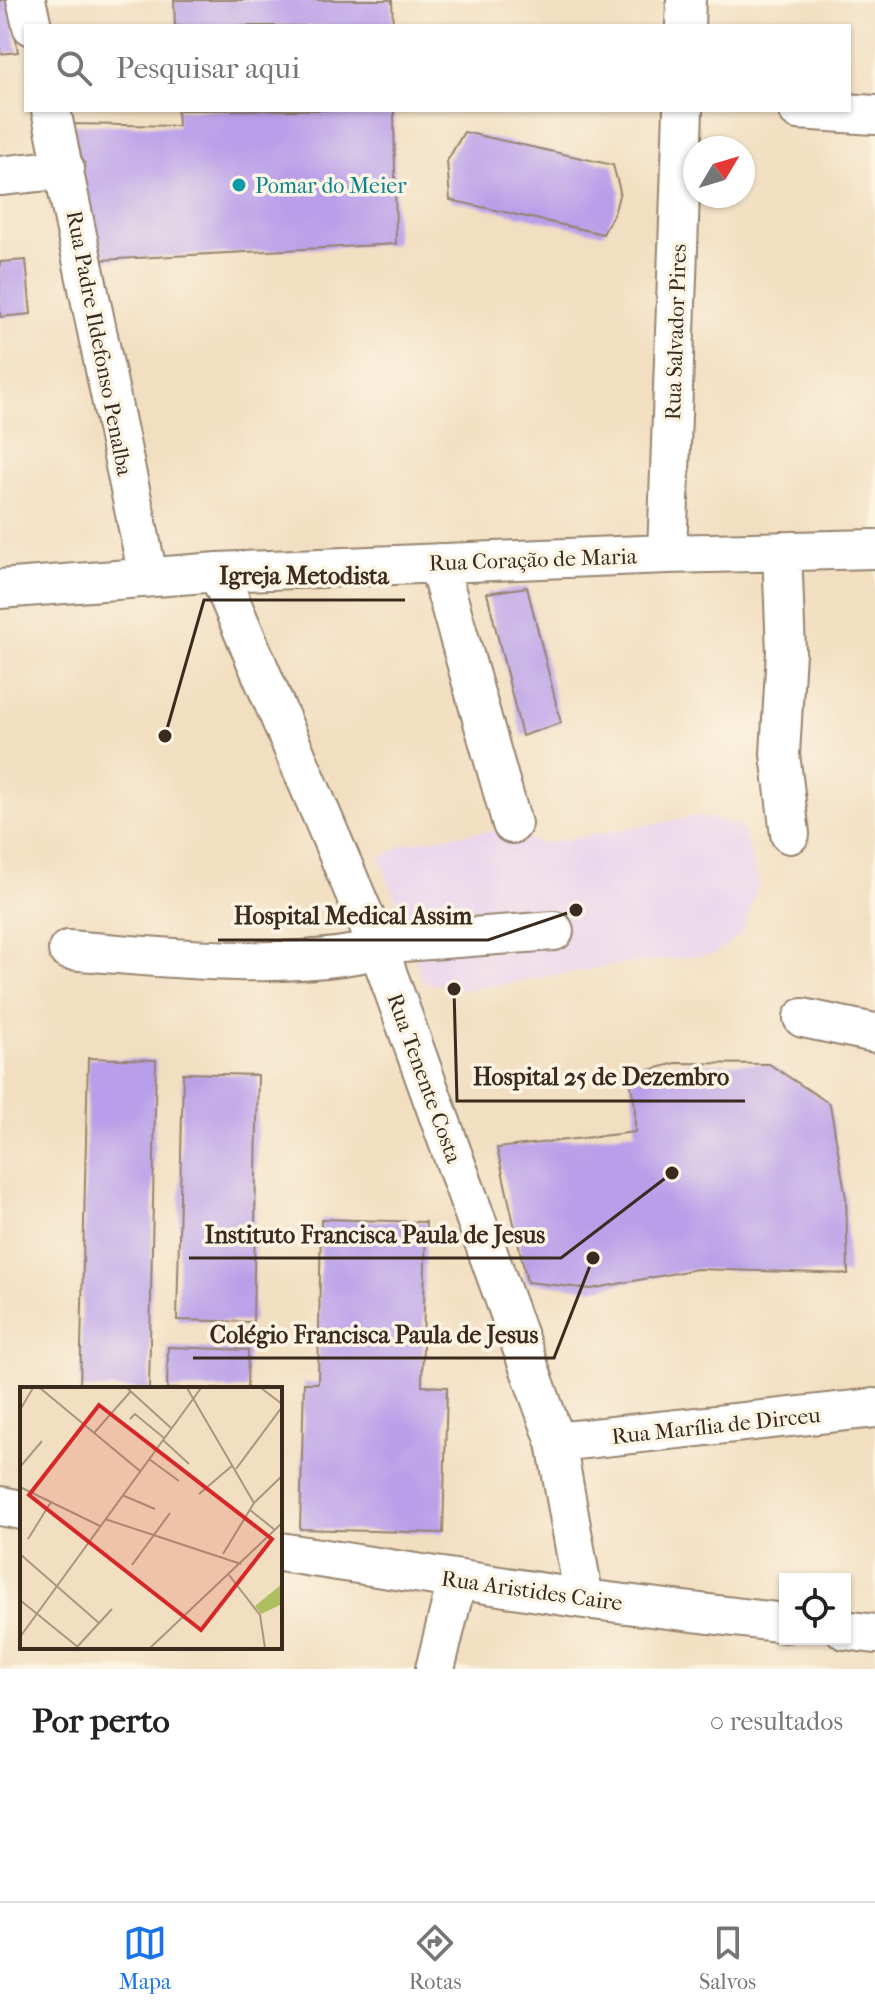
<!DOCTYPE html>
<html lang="pt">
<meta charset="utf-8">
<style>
:root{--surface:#fff;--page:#f2f2f2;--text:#222;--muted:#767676;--line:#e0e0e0;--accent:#1a73e8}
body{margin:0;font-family:"IM FELL French Canon",serif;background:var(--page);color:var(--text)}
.controls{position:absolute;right:24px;bottom:24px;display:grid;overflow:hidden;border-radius:0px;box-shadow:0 2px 6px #0004}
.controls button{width:72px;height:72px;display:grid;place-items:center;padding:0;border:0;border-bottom:2px solid var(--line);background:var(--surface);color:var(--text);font:40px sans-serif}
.compass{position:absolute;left:683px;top:136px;width:72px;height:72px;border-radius:50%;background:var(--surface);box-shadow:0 2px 6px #0004;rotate:52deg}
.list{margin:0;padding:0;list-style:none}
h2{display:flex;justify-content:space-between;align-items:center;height:104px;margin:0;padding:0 32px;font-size:34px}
h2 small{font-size:26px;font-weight:400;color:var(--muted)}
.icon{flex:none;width:44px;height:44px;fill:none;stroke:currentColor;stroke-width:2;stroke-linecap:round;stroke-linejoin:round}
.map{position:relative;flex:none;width:875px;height:1669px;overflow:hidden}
.search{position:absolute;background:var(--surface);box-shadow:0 2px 6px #0004;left:24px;right:24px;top:24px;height:88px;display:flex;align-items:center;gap:20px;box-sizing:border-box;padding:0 28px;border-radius:0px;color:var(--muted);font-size:30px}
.sheet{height:232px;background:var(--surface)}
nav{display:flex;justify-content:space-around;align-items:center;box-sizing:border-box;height:112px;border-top:2px solid var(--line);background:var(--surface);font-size:22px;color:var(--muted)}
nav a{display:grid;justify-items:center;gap:4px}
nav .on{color:var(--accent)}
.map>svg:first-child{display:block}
.built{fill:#e8d2ee}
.building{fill:#b99fe9}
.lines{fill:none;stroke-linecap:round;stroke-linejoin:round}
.minor-casing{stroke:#96846f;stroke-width:42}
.minor{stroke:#fff;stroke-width:38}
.culture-dot{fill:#0f9aa8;stroke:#fcf5e5;stroke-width:3}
.labels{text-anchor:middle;stroke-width:7;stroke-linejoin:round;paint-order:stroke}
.culture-label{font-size:22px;fill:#0d838f;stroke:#fcf5e5;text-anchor:start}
.street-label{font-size:22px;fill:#3b2a1e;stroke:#fcf5e5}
.inset-road{fill:none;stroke:#a9967f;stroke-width:2}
.view{fill:#d62828;fill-opacity:0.15;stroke:#d62828;stroke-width:4}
.inset-edge{fill:none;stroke:#3b2a1e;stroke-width:4}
.leader{fill:none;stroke:#3b2a1e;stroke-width:3}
.callout-dot{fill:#3b2a1e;stroke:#fcf5e5;stroke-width:3}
.callout-label{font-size:24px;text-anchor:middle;font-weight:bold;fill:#3b2a1e;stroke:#fcf5e5;stroke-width:7;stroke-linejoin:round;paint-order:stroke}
</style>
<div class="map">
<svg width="875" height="1669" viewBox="0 0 875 1669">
<rect width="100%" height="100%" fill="#fcf5e5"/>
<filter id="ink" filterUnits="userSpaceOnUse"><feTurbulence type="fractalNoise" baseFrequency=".0125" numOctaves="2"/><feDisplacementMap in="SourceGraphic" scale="16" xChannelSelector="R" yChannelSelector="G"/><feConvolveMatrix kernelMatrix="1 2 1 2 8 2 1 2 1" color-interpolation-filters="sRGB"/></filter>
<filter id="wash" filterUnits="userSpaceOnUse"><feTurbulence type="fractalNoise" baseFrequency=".006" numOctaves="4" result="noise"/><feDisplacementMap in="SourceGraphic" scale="32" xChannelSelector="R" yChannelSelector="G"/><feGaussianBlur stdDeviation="1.8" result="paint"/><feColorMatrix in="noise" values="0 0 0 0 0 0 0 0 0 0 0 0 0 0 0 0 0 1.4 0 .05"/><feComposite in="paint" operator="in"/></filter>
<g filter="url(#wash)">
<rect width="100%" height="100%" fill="#f2dec0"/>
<path class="built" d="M699 816 742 826 759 882 742 934 714 954 609 966 466 990 422 982 408 930 380 858 402 845 436 838 504 829 541 844Z"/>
<g id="blocks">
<path class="building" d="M0 0H9L18 52 0 54Z
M174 0H392L393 26H175Z
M177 110H394L396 244 100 260 71 124 178 126Z
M464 132 613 165 620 191 615 211 603 234 450 200 447 161Z
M26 260 31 314 0 317V262Z
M527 587 561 723 522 736 487 593Z
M88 1058 156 1060 149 1389H80Z
M676 1063 769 1064 830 1104 846 1198 848 1274 697 1269 591 1289 527 1282 497 1148 635 1132V1106L630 1081 642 1072Z
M183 1073 258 1075 253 1322 177 1320Z
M321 1219 426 1222 422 1386 447 1387 443 1533 300 1529 304 1383H318Z
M168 1347 248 1350 247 1389H167Z"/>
</g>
</g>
<g filter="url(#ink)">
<use href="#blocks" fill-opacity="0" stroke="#96846f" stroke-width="2"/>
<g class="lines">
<defs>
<path id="minor" d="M26 0 32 26
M685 26 686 0
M51 110 148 576
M798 110 875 115
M0 176 65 169
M782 551 786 652 780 754 790 834
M667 554 683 110
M438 563 512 824
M218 572 379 950 556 1442 584 1599
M0 589 218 572 667 554 875 549
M68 950C163 957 313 975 402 942L554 931
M803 1018 875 1033
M556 1442 875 1408
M0 1506 22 1510
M280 1552 584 1599 785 1623
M845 1630 875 1634
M435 1669 457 1580"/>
</defs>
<use href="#minor" class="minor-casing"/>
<use href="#minor" class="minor"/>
</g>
</g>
<circle class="culture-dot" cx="239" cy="185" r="8"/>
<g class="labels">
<g class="culture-label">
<text x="255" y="193">Pomar do Meier</text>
</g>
<g class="street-label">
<text transform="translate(675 332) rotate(-88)" y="8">Rua Salvador Pires</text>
<text transform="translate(100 343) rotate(79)" y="8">Rua Padre Ildefonso Penalba</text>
<text transform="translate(533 559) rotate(-2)" y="8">Rua Coração de Maria</text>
<text transform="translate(425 1078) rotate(70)" y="8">Rua Tenente Costa</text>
<text transform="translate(716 1425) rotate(-6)" y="8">Rua Marília de Dirceu</text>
<text transform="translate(532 1590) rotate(8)" y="8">Rua Aristides Caire</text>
</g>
</g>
<g transform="translate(20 1387)">
<rect width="262" height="262" fill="#f2dec0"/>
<path d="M262 197V217L241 227 235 219Z" fill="#aebf62"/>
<path class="inset-road" d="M20 1 120 84M107 1 151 41M167 1 234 116M241 1 262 17M0 23 13 1M110 32 115 27 144 51M74 46 111 4M143 53 169 77M129 72 159 94M0 80 22 54M216 82 262 20M0 100 80 139M179 107 213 78M102 108 135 122M230 123 255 143M85 132 221 177M8 152 31 115M0 167 79 236M203 167 234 116 262 89M112 178 150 126M209 188 240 228 245 261M0 213 59 261M0 250 181 1M57 260 92 222M130 261 262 136"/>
<path class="view" d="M79 18 252 152 181 243 9 108Z"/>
<rect width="262" height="262" class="inset-edge"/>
</g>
<path class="leader" d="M165 736L204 600H405M576 910L488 940H218M454 989L457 1101H745M672 1173L561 1258H189M593 1258L554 1358H193"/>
<g class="callout-dot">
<circle cx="165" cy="736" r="8"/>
<circle cx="576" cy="910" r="8"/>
<circle cx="454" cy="989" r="8"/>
<circle cx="672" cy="1173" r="8"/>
<circle cx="593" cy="1258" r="8"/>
</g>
<g class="callout-label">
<text x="304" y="584">Igreja Metodista</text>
<text x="353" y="924">Hospital Medical Assim</text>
<text x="601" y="1085">Hospital 25 de Dezembro</text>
<text x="375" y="1243">Instituto Francisca Paula de Jesus</text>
<text x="374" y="1343">Colégio Francisca Paula de Jesus</text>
</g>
</svg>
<div class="controls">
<button><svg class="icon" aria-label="locate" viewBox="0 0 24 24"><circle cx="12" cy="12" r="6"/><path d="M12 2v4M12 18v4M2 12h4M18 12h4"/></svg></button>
</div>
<svg class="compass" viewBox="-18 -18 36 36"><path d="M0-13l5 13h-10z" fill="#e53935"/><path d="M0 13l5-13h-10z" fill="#767676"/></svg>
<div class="search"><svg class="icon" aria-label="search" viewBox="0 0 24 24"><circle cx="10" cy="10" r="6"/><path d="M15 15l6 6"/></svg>Pesquisar aqui</div>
</div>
<section class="sheet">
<h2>Por perto<small>0 resultados</small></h2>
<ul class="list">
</ul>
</section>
<nav>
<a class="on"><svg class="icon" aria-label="map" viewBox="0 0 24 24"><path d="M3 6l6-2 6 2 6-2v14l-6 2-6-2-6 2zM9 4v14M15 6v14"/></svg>Mapa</a>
<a><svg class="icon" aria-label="directions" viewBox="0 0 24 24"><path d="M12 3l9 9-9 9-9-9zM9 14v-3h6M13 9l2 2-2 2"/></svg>Rotas</a>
<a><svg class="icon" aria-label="saved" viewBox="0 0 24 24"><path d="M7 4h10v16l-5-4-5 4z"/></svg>Salvos</a>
</nav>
